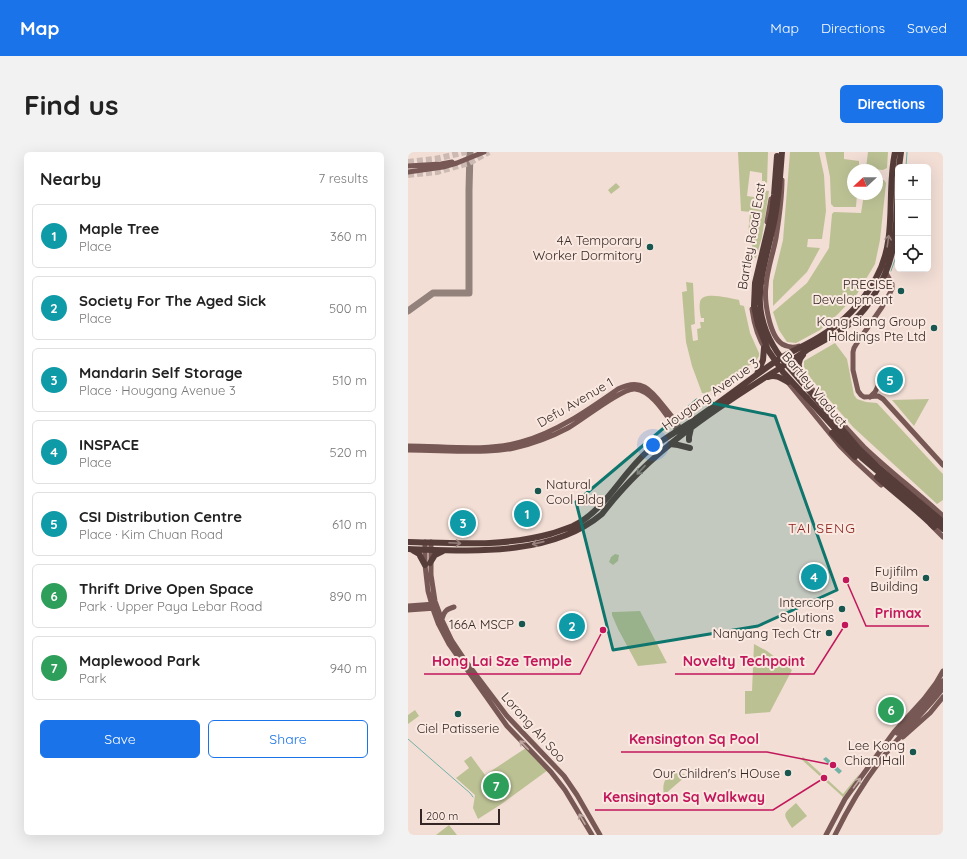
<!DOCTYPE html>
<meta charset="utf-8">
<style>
:root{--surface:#fff;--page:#f2f2f2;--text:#222;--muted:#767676;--line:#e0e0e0;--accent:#1a73e8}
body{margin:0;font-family:Quicksand,sans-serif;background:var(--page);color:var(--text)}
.controls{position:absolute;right:12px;top:12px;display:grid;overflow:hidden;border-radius:6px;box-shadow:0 4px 16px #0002}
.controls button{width:36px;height:36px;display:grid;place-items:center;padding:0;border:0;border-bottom:1px solid var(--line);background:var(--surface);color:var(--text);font:20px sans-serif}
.compass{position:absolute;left:439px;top:12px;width:36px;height:36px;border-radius:50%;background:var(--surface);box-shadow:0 4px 16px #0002;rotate:248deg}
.scale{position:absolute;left:12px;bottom:10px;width:80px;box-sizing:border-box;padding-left:4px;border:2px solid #342624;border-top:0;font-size:11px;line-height:14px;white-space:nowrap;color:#342624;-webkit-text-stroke:3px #fae9e1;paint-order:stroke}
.you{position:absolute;left:245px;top:293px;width:14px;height:14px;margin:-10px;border:3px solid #fff;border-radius:50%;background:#1a73e8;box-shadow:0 0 0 6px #1a73e833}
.badge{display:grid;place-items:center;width:26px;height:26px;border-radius:50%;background:var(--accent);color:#fff;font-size:13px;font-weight:700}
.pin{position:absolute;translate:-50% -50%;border:2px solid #fff;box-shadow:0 1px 4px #0006}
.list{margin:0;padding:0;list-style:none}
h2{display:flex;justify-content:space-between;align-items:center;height:52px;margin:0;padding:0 16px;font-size:17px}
h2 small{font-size:13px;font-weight:400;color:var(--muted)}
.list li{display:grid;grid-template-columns:26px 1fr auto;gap:12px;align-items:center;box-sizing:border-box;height:64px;margin:0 8px 8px;padding:0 8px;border:1px solid var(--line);border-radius:6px}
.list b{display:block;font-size:15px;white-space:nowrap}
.list p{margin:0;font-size:13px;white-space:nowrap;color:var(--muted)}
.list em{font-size:13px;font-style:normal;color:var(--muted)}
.actions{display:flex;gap:8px;padding:12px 16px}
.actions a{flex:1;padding:9px 0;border:1px solid var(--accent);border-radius:6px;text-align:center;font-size:14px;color:var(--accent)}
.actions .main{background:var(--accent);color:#fff}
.icon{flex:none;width:22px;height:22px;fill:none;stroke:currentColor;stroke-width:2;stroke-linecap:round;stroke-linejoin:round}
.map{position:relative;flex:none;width:535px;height:683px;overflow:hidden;border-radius:6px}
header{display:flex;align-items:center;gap:24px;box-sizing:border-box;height:56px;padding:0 20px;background:var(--accent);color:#fff}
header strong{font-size:19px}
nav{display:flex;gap:22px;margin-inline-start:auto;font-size:14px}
.intro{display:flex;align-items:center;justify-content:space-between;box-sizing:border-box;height:96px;padding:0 24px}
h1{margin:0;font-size:28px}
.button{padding:10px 18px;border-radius:6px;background:var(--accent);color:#fff;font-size:14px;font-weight:700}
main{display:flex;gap:24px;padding:0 24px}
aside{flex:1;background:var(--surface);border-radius:6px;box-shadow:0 4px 16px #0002}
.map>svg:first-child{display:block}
.green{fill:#bcc194}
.water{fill:#72b1a6}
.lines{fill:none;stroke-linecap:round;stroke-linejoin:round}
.stream{stroke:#72b1a6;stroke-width:1}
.taxiway{stroke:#93827c;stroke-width:7}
.highway-tunnel{stroke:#ccb9b2;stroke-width:6;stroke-dasharray:6 3;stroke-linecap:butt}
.major{stroke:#775854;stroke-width:5}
.highway{stroke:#563d3a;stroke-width:6}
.highway-bridge{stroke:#563d3a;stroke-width:6}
.oneway{stroke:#98827d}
.oneway2{stroke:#bfa8a2}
.marked{fill:#0f766e;fill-opacity:0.2;stroke:#0f766e;stroke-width:3;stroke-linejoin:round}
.poi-dot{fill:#17574f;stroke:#fae9e1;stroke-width:1.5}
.labels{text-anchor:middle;stroke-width:4;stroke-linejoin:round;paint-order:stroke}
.street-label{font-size:13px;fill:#342624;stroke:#fae9e1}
.poi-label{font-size:13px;fill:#342624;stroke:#fae9e1;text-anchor:end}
.neighbourhood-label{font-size:14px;letter-spacing:1px;fill:#881c18;stroke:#fae9e1}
.leader{fill:none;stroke:#c2185b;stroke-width:1.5}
.callout-dot{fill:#c2185b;stroke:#fae9e1;stroke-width:1.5}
.callout-label{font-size:14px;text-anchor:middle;font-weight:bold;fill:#c2185b;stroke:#fae9e1;stroke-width:4;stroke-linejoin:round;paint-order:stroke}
</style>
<header>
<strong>Map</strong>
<nav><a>Map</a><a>Directions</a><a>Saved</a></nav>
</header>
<div class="intro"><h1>Find us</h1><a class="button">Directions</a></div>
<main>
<aside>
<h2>Nearby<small>7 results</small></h2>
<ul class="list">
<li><span class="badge" style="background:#0f9aa8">1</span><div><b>Maple Tree</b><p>Place</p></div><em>360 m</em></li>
<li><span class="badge" style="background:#0f9aa8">2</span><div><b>Society For The Aged Sick</b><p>Place</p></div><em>500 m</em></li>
<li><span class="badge" style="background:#0f9aa8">3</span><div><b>Mandarin Self Storage</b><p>Place · Hougang Avenue 3</p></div><em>510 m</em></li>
<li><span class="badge" style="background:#0f9aa8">4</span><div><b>INSPACE</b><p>Place</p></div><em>520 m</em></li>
<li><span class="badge" style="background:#0f9aa8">5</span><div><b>CSI Distribution Centre</b><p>Place · Kim Chuan Road</p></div><em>610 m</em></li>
<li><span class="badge" style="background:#2e9e5b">6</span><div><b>Thrift Drive Open Space</b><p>Park · Upper Paya Lebar Road</p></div><em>890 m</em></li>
<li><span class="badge" style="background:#2e9e5b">7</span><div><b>Maplewood Park</b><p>Park</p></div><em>940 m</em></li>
</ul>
<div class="actions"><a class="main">Save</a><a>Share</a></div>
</aside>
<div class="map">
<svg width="535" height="683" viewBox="0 0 535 683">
<rect width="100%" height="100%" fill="#f2ded5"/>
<path class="green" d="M330 0H360L359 33H357V29H354V21L342 19 339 44 352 46 353 38 361 39 354 85 348 106 342 104 346 84 340 83 342 60 333 59Z
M382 0H411L416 23 418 59 414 87H400L399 95 412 96 399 120 365 154V129L375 88Z
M417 0H436V7L451 9V18H445V42H449L448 55H426L423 52 422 25Z
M460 0H480L479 16 475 18 458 16Z
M469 28H476L478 31 472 88 467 112 449 142 430 162 412 178 388 191 379 190 371 178 365 160 399 131 421 96 424 62 426 60 453 61 456 42H469Z
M208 31 212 35 203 42 200 38Z
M278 130 285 131 287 172 283 173 285 189 290 188 289 177 293 176 292 170H296V166H293C292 161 291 155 292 150 294 138 323 147 331 148L332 153 336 154 342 181 351 201V204L348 209 298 242 294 241 284 214 278 190 274 140 279 139Z
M427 191 439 207 446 243 449 247 458 250 469 251 531 318 535 322V348L529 352 445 275 404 228 396 215V209Z
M521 247 506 274 484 248Z
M207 402 211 403 210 409 205 413 201 410 203 405Z
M232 459 259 511 230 514 210 477 204 463V460H206Z
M346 492 359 499 384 518 362 560 337 562V539H344Z
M481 546 495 559 485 570 470 557Z
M7 558 11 564 0 572V563Z
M118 596 140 618 92 653 70 667 65 656 67 643 48 626 61 616 56 609 63 604 77 623Z
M395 605 435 642 452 621 447 630 435 645 393 607Z
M267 621 276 622 278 624 256 643C254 633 256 624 267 621Z
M388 651 399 664 384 676C374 660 375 663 388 651Z
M41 673 49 683H28Z"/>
<path class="water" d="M418 605 434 619 431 622 415 607Z"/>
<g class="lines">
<path class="stream" d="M498 15 499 0
M483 119 490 99
M0 587 62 641 65 645"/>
<path class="taxiway" d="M0 159 25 141H61V38L62 0"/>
<path class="highway-tunnel" d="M0 10 27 7 58 0
M0 23 29 20 61 11 81 0"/>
<path class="major" d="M0 14 33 12 44 10
M0 20 35 15 49 11 76 0
M374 28C374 47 371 67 368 86 365 102 359 118 358 134 356 148 361 183 374 192 379 195 386 196 391 194
M359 70 363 47
M478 121 484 132V137L482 141 474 155 449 191 446 196 445 200V218L450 239 453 243 456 245 470 244 475 247 535 313
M344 157C346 172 349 185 358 198
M378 208C405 237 429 267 456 295 481 319 509 340 535 364
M378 228 432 294 446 308 473 333
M462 245 467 240 470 234
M0 294C35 294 79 300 113 290 149 280 180 258 210 237 234 225 243 238 257 256 263 263 269 271 274 279
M0 298C26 298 53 300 79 299 88 299 97 298 106 296 124 292 143 285 160 276 174 268 214 236 227 237 246 239 260 267 271 281
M523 373 535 385
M17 390V413L20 439 26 460 30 471 41 492 99 574 143 620 157 638 184 683
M23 390V423L27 449 34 468 44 489 56 507 99 564 156 624 169 643 192 683
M0 454 27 452
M0 458 28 456
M34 467C36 459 39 457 46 455
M489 581 523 546 535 529
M495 585 522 561 535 545
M418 683 437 647 486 580 516 547 528 531 535 519
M427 683C444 648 465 615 491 586 505 569 522 554 535 536"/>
<path class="highway" d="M491 15 493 0
M349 222 355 208 356 196
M360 225C367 222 373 226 380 230
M394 225C391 216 388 210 395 203
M399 246 454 306 507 351 535 377
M424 281 447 305
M281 288V285L283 276
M262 292 270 293 282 296
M469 325C488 342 508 357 526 375
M0 390C47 391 95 395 142 382 149 380 157 377 165 374 198 358 213 322 240 299 256 286 273 277 289 266 317 247 343 226 371 207 384 199 398 193 411 185 435 171 455 150 468 126 490 87 478 42 487 0
M0 397C62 399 143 405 194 362 240 301 305 258 369 218 379 211 389 205 399 198 413 190 434 180 445 169 453 162 461 152 466 143 491 104 488 70 490 26
M4 398 11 402 17 413
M22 411 27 403 35 399"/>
<path class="highway-bridge" d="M374 0C372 24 371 47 366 70 355 124 337 157 374 207L451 297 470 315 535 370
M369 4 366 43 364 60 347 131 346 154 350 173 360 198 375 220 399 246"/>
</g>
<defs><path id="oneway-shaft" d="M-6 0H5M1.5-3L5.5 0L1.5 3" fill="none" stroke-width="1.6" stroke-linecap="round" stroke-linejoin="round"/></defs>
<g class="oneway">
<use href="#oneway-shaft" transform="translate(480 89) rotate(-82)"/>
<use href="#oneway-shaft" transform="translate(233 318) rotate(133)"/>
<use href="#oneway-shaft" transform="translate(47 391) rotate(3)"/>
<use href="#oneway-shaft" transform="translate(130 391) rotate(167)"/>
</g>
<g class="oneway2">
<use href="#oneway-shaft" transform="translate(116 593) rotate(-134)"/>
<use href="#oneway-shaft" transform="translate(449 631) rotate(-54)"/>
<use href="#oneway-shaft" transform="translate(174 667) rotate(-120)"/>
</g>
<path class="marked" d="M289 248 367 264 429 438 350 474 205 498 168 350Z"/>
<g class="poi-dot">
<circle cx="242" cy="95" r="4"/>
<circle cx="493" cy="139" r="4"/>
<circle cx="526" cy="176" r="4"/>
<circle cx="130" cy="339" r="4"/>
<circle cx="518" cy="426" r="4"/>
<circle cx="434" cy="457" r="4"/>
<circle cx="114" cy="472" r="4"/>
<circle cx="421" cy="481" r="4"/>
<circle cx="50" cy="562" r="4"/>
<circle cx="505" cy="600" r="4"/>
<circle cx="380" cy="621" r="4"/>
</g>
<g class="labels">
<g class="street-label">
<text transform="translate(343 84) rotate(-80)" y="5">Bartley Road East</text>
<text transform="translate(407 237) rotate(50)" y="5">Bartley Viaduct</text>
<text transform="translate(302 242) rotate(-35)" y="5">Hougang Avenue 3</text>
<text transform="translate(167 250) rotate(-30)" y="5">Defu Avenue 1</text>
<text transform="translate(126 575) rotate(48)" y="5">Lorong Ah Soo</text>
</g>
<g class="poi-label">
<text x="234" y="93">4A Temporary<tspan x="234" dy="15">Worker Dormitory</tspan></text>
<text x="485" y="137">PRECISE<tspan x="485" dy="15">Development</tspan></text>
<text x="518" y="174">Kong Siang Group<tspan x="518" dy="15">Holdings Pte Ltd</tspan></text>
<text x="138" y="337" text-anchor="start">Natural<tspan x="138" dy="15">Cool Bldg</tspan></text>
<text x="510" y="424">Fujifilm<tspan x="510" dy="15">Building</tspan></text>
<text x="426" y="455">Intercorp<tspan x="426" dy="15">Solutions</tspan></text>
<text x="106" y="477">166A MSCP</text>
<text x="413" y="486">Nanyang Tech Ctr</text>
<text x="50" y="581" text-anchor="middle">Ciel Patisserie</text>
<text x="497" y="598">Lee Kong<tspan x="497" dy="15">Chian Hall</tspan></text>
<text x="372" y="626">Our Children's HOuse</text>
</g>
<g class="neighbourhood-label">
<text x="414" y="381">TAI SENG</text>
</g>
</g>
<path class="leader" d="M438 428L458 474H521M195 478L172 522H16M437 473L406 522H267M425 613L359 600H213M416 626L365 658H187"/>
<g class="callout-dot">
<circle cx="438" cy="428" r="4"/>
<circle cx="195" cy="478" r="4"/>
<circle cx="437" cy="473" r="4"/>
<circle cx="425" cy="613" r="4"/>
<circle cx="416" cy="626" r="4"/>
</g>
<g class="callout-label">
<text x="490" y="466">Primax</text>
<text x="94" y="514">Hong Lai Sze Temple</text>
<text x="336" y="514">Novelty Techpoint</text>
<text x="286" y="592">Kensington Sq Pool</text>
<text x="276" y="650">Kensington Sq Walkway</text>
</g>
</svg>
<div class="controls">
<button>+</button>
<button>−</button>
<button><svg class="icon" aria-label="locate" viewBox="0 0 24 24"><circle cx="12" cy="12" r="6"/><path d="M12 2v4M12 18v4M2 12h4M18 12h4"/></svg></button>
</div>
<svg class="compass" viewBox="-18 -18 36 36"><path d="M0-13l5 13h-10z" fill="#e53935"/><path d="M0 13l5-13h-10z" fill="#767676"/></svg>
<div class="scale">200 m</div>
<div class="you"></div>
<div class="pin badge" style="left:119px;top:362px;background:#0f9aa8">1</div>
<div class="pin badge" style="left:164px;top:474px;background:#0f9aa8">2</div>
<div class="pin badge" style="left:55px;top:371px;background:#0f9aa8">3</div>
<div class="pin badge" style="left:406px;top:425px;background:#0f9aa8">4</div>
<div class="pin badge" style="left:482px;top:228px;background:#0f9aa8">5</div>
<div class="pin badge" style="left:483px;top:558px;background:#2e9e5b">6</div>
<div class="pin badge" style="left:88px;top:634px;background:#2e9e5b">7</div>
</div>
</main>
